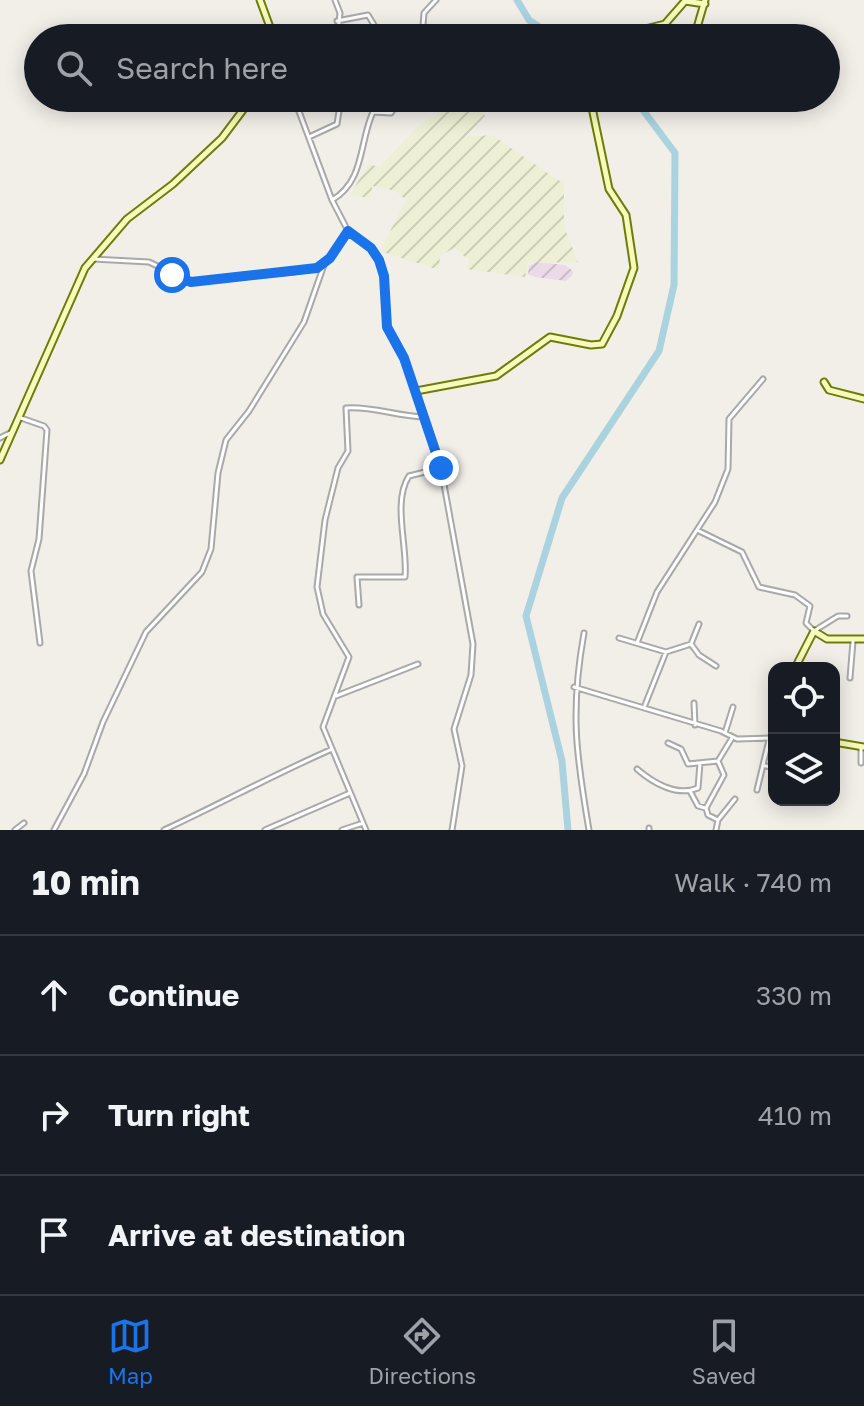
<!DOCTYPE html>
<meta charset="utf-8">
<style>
:root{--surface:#171b24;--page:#242831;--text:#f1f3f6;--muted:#9ea1a6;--line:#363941;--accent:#1a73e8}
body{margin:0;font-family:"Golos Text",sans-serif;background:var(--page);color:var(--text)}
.controls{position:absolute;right:24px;bottom:24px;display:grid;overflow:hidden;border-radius:16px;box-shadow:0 4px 20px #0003}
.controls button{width:72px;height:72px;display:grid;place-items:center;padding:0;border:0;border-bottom:2px solid var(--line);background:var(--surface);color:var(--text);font:40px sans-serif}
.stop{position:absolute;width:24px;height:24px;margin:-18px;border:6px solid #1a73e8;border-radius:50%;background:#fff}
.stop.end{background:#1a73e8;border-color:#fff;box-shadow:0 2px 8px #0008}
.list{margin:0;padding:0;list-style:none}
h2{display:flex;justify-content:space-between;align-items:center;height:104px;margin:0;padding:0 32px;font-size:34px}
h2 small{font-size:26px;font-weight:400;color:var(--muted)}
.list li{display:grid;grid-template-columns:52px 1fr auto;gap:24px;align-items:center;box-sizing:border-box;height:120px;padding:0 32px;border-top:2px solid var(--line)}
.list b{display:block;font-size:30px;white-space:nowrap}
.list em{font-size:26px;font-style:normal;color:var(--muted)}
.icon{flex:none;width:44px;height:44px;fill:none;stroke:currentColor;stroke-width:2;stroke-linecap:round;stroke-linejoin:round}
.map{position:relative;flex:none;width:864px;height:830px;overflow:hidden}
.search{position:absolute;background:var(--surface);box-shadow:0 4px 20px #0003;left:24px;right:24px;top:24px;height:88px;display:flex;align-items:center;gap:20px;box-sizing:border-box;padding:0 28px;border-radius:44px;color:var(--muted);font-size:30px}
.sheet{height:464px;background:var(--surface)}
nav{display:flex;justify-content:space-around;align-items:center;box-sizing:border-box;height:112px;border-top:2px solid var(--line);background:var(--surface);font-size:22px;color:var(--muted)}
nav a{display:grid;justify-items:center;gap:4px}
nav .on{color:var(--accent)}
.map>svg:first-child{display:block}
.industrial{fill:url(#industrial-furrows)}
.farmland{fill:url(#farmland-furrows)}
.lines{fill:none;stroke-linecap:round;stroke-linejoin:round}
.river{stroke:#aad3df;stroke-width:7}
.street-casing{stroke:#a9a9a9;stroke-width:7}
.secondary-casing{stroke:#707d05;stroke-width:9}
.street{stroke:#fff;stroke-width:3}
.secondary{stroke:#f7fabf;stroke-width:5}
.route{stroke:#1a73e8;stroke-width:10}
</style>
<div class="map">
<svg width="864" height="830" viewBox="0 0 864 830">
<defs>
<pattern id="industrial-furrows" width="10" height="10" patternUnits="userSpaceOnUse" patternTransform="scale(2)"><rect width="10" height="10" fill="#ebdbe8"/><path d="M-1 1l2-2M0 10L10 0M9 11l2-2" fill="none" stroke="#c9bcc7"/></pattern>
<pattern id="farmland-furrows" width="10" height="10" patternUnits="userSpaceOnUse" patternTransform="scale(2)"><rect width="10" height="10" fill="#eef0d5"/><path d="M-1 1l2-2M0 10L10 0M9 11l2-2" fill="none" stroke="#ccceb7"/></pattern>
</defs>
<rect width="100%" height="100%" fill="#f2efe9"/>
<path class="industrial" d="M536 262 565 265 573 271 572 276 566 281 535 277 528 274 529 266Z"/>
<path class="farmland" d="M461 98H473L485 116 465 137 492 135 564 184V227L578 262 528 263 525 277 467 269 469 260 454 248 440 256 439 270 380 251 406 200 396 191 372 186 371 198 350 195 368 164 379 167 417 127Z"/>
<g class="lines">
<path class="river" d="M517 0 529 20 555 38
M568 830 562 761 526 616 562 498 659 351 674 285 675 153 634 98"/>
<defs>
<path id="street" d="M337 21 368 15 382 38
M319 38 338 31 340 13 335 0
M422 38 424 13 436 0
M294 98 332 200 348 231 371 248 379 260 384 276 387 327 404 358 441 468 473 644 471 675 454 729 462 766 452 830
M309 137 337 124 341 98
M332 200C365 181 359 142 373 112L391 113 401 98
M93 259 149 262 191 282 294 272 324 265 348 231
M21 418 44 426 47 430 39 539 31 571 40 643
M0 438 10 433
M699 531 742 552 759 587 795 595 810 606 806 623 814 631 838 616H847
M359 605 357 577H405C408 547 392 502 409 476L441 468
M584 633C570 711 576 754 589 830
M619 638 666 652 691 644 699 624
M637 643 657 592 715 502 728 469 729 419 763 379
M691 644 699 655 716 666
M850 678 853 641
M574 687 721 731 737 739 773 738
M336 696 418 664
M694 703 695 725
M645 705 666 652
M725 733 733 707
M668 743 681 749 688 764 718 761
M861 763V747
M765 766 774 767
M637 769C653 783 677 797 698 788L700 763
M757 790 769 740
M690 791 698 806 705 808
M718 820 708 815 706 808 724 775 718 761 732 738
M15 830 24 823
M54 830 84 774 103 722 146 632 202 572 211 549 218 473 226 440 249 411 304 322 324 265
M164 830C220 804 273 775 330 750
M265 830 350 793
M342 830 363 823
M366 830 323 727 349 657 323 614 317 587 325 520 338 468 348 451 346 408C372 406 396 416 423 417
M649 830V828
M716 830 718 820 735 799"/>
<path id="secondary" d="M260 0 274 38
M639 38 645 29 665 24 685 1 705 4
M694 38 705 0
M824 382 829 390 864 399
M416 391 496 376 550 337 591 345 602 344 617 316 634 268 626 215 609 189 590 98
M0 460 85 268 127 219 173 184 222 138 252 98
M795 668 814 631 827 639H864
M774 712V738
M834 742 864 747"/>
</defs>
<use href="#street" class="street-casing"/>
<use href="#secondary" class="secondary-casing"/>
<use href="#street" class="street"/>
<use href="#secondary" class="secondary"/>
</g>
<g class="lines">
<path class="route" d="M172 275 191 282 317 268 330 258 348 231 371 248 379 260 384 276 387 327 404 358 441 468"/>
</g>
</svg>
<div class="controls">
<button><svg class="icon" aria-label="locate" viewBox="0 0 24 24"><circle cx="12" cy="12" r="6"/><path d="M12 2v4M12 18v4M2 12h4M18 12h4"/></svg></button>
<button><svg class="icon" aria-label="layers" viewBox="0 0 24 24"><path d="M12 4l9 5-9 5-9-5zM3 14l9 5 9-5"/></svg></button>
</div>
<div class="stop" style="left:172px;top:275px"></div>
<div class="stop end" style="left:441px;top:468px"></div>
<div class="search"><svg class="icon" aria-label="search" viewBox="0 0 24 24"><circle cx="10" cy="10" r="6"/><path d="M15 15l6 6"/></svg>Search here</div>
</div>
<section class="sheet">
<h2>10 min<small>Walk · 740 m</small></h2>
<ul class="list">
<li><svg class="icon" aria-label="ahead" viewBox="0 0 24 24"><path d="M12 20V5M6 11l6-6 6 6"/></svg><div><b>Continue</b></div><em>330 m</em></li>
<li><svg class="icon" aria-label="right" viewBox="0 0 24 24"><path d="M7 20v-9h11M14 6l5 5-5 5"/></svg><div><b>Turn right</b></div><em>410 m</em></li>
<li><svg class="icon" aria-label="arrive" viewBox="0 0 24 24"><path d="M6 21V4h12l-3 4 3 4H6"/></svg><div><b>Arrive at destination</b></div></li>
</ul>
</section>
<nav>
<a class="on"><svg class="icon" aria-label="map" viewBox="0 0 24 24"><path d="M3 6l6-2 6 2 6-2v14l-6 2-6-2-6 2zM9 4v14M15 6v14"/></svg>Map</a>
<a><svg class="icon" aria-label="directions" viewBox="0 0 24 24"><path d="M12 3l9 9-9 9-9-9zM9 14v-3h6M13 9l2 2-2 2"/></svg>Directions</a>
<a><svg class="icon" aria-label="saved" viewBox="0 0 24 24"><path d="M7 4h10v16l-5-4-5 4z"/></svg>Saved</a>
</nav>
